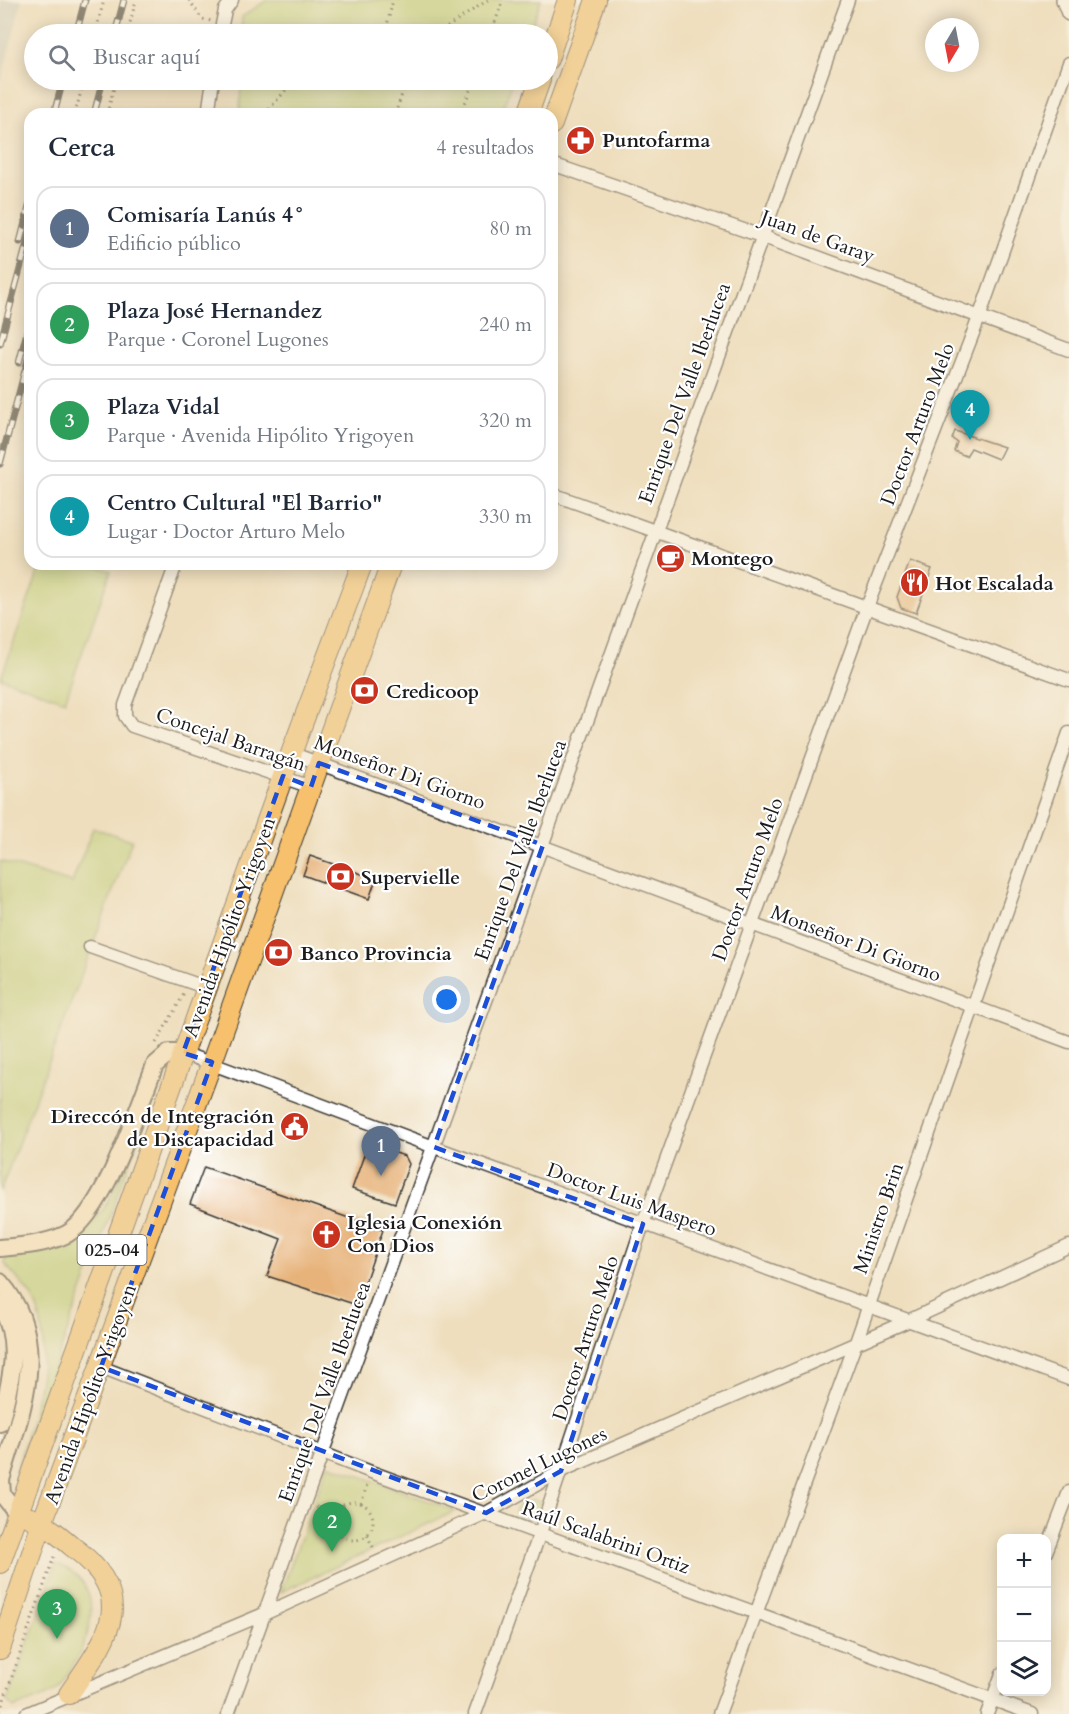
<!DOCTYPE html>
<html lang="es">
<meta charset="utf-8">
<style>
:root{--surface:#fff;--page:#f2f2f3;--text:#1f2937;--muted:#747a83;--line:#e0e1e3;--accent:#c8321e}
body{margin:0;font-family:Cardo,serif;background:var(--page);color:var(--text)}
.controls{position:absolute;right:18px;bottom:18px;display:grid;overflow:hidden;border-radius:12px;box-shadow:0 3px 15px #0003}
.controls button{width:54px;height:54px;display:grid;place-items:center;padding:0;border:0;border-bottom:2px solid var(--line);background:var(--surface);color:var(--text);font:30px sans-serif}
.compass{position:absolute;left:925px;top:18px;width:54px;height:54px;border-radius:50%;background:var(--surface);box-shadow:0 3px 15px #0003;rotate:190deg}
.you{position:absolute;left:447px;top:1000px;width:21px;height:21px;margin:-15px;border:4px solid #fff;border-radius:50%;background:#1a73e8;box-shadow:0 0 0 9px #1a73e833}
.badge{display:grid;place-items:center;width:39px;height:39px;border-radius:50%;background:var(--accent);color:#fff;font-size:20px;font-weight:700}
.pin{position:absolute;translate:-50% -50px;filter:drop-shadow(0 2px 3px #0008)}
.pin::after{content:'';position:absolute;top:32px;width:21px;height:18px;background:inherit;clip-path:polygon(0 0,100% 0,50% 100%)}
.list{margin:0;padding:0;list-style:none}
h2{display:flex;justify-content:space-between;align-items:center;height:78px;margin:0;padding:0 24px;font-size:26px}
h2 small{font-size:20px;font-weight:400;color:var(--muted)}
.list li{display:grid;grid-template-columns:39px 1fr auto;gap:18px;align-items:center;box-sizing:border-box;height:84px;margin:0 12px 12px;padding:0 12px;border:2px solid var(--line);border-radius:18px}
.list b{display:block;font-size:22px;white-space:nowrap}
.list p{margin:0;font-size:20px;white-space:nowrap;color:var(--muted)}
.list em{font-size:20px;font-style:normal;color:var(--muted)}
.icon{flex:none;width:33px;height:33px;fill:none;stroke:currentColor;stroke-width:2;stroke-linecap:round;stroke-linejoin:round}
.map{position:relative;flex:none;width:1069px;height:1714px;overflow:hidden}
.search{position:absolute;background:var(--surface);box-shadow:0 3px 15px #0003;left:24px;top:24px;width:534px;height:66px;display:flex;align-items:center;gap:15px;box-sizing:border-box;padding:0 21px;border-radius:33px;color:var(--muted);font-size:22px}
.panel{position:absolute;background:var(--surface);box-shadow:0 3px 15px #0003;left:24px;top:108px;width:534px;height:462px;border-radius:18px}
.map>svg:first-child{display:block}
.industrial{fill:#c2c6b9}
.green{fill:#b7cf74;stroke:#6a7648;stroke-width:1.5}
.building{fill:#e7b37a}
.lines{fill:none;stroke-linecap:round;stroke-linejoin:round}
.minor-casing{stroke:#3c3934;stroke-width:15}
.tertiary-casing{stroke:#3c3934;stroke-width:18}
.secondary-casing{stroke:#3c3934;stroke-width:20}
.primary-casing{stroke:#3c3934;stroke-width:22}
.path{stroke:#3c3934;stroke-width:3;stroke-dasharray:1.5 4.5;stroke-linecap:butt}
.minor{stroke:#fff;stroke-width:12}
.tertiary{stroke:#fff;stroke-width:15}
.secondary{stroke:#fce6c4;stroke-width:16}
.primary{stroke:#f7c06c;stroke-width:20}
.rail-casing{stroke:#1c1c1c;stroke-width:7}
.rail{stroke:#fff;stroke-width:4.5;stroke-dasharray:14;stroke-linecap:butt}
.marked{fill:none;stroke:#1d4ed8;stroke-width:4.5;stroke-dasharray:12 8;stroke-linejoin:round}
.labels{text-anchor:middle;stroke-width:4.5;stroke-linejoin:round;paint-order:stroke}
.shield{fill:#fff;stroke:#606060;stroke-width:1.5}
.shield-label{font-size:18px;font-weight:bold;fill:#1c1c1c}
.poi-label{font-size:20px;font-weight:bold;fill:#1c1c1c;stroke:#fff;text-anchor:start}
.street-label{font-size:20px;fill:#1c1c1c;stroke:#fff}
</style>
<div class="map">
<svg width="1069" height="1714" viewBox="0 0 1069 1714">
<rect width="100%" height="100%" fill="#fff"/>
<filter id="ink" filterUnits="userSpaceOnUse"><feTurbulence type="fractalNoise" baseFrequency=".0167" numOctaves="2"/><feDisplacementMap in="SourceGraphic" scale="12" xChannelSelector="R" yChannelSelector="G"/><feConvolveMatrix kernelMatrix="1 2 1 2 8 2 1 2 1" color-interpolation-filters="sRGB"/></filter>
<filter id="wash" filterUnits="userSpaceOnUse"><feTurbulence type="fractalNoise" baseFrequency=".008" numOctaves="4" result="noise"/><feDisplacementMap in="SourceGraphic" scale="24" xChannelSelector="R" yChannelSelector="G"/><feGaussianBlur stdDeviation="1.35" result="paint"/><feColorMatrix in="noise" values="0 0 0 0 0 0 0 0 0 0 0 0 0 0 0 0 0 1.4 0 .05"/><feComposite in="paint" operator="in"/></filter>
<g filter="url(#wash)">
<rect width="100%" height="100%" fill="#eedebd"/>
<path class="industrial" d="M0 0H22L0 85Z"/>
<path class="green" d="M267 0H541L529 34H241L242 17Z
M241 80H513L501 114H240Z
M41 564H91L111 571 65 701 1 678Z
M93 828 132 840 0 1192V861L72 883Z
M143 1126 15 1474C30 1424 61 1340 29 1293 22 1283 13 1274 5 1264V1259C25 1253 45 1251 64 1243 111 1223 121 1167 143 1126Z
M328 1464 456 1511 281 1592Z
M533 1499 541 1502 535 1521 515 1512 517 1505Z
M56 1564C107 1581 93 1636 70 1670 66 1675 62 1685 57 1689 46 1698 26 1702 14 1708L7 1701Z"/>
<g id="blocks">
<path class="building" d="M955 431 1004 447 998 459 971 448 966 456 954 451 957 442 952 439Z
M910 561 932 569 916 613 901 608 897 597Z
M310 856 376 879 369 899 303 875Z
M368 1144 405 1156 409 1164 395 1203 352 1189Z
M204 1167 383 1230 357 1305 267 1276 281 1239 190 1204Z"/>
</g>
</g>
<g filter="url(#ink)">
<use href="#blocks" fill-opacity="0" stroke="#3c3934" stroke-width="1.5"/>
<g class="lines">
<defs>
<path id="minor" d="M220 34 225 10 232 0
M208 114 213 80
M552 164 761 236 1069 350
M552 494 1069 680
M176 564 125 705V716L132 726 311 787
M291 753 1069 1042
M90 947 207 988
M183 1053 434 1147 1069 1379
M101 1367 371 1472 1032 1714
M1046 1552 1069 1492
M26 1714 264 1614 486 1513 561 1471 910 1320 1069 1246
M228 1714 848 0
M475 1714 540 1533 643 1224 867 607 980 315 1069 63
M719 1714 855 1345 1069 733
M987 1714 1002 1674"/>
<path id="tertiary" d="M1064 0 1069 13"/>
<path id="secondary" d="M0 1248C22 1246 47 1244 67 1234 105 1212 138 1107 155 1065L169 1053H183
M0 1282C53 1342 20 1413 1 1480L2 1494 17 1513
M0 1305C23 1343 10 1383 0 1423"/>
<path id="primary" d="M548 59 568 0
M528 114 540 80
M552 124 596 0
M31 1518C47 1525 60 1536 73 1547 141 1598 107 1638 69 1694
M0 1563 295 743 362 564
M0 1649 42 1523 212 1062 391 564"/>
</defs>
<use href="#minor" class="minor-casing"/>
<use href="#tertiary" class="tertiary-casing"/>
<use href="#secondary" class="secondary-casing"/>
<use href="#primary" class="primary-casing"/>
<path class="path" d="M189 0 202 19 211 21
M95 34 104 0
M127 34 136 0
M385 34 393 0
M437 34 488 0
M491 34 503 0
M75 114 84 80
M107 114 116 80
M265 114 292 83 307 80
M395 114 407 80
M461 114 474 80
M156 1043 184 994
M335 1521a19 19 0 1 1 38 0a19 19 0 1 1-38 0Z
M361 1504 367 1485
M316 1507 337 1514
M367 1535 374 1549
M0 1711 55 1554"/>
<use href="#minor" class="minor"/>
<use href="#tertiary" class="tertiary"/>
<use href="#secondary" class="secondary"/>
<use href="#primary" class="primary"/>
<defs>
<path id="rail" d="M76 34 85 0
M115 34 124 0
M54 114 63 80
M94 114 103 80
M20 242 30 203
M0 344 30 232
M19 363 30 320
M0 464 30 352"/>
</defs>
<use href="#rail" class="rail-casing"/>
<use href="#rail" class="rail"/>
</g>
</g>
<path d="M0 0H1069V1714H0ZM319 763 543 845 434 1147 643 1224 561 1471 486 1513 101 1367 212 1062 183 1053 283 776 311 787Z" fill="#eedebd" fill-opacity=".55" fill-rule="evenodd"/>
<path class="marked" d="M319 763 543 845 434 1147 643 1224 561 1471 486 1513 101 1367 212 1062 183 1053 283 776 311 787Z"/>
<defs>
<symbol id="pharmacy-disc" viewBox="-11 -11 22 22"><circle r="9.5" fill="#c8321e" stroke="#fff"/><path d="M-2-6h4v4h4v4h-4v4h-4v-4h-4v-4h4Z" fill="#fff"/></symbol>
<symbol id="cafe-disc" viewBox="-11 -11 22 22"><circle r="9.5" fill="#c8321e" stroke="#fff"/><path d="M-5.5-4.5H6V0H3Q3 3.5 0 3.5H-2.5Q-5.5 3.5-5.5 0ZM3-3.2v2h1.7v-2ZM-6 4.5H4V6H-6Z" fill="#fff"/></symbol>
<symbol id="restaurant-disc" viewBox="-11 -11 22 22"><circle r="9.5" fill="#c8321e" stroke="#fff"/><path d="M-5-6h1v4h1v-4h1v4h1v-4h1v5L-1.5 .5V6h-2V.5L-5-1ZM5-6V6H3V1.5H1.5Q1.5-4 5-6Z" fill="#fff"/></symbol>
<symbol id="bank-disc" viewBox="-11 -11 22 22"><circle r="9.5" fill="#c8321e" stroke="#fff"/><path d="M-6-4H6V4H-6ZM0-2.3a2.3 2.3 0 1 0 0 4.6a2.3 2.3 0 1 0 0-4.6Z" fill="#fff"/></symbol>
<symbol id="civic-disc" viewBox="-11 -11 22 22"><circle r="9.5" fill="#c8321e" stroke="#fff"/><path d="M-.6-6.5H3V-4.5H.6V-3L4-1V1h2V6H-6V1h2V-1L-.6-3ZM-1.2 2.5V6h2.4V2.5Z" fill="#fff"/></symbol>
<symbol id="church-disc" viewBox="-11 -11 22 22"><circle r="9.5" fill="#c8321e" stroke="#fff"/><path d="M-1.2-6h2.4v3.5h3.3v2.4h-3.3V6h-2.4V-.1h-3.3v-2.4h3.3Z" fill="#fff"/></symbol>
</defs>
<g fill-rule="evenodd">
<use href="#pharmacy-disc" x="564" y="124" width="33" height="33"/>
<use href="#cafe-disc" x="654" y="542" width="33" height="33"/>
<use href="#restaurant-disc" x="898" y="566" width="33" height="33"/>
<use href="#bank-disc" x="348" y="674" width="33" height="33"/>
<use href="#bank-disc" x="324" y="860" width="33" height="33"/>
<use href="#bank-disc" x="262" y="936" width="33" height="33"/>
<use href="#civic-disc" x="278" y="1110" width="33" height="33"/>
<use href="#church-disc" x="310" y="1218" width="33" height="33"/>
</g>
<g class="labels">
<rect class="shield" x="77.5" y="1235" width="69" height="30" rx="4.5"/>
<g class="shield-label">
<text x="112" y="1256">025-04</text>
</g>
<g class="poi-label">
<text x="602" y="147">Puntofarma</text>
<text x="691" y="565">Montego</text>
<text x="935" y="590">Hot Escalada</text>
<text x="386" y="698">Credicoop</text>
<text x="361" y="884">Supervielle</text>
<text x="300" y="960">Banco Provincia</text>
<text x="274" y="1123" text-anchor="end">Direccón de Integración<tspan x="274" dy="23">de Discapacidad</tspan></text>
<text x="347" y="1229">Iglesia Conexión<tspan x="347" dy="23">Con Dios</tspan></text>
</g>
<g class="street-label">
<text transform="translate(818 236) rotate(20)" y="7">Juan de Garay</text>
<text transform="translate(684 393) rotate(-70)" y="7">Enrique Del Valle Iberlucea</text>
<text transform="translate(917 424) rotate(-69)" y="7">Doctor Arturo Melo</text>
<text transform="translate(231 739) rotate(19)" y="7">Concejal Barragán</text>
<text transform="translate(400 772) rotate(20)" y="7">Monseñor Di Giorno</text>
<text transform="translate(520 850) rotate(-70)" y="7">Enrique Del Valle Iberlucea</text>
<text transform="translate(747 879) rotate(-70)" y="7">Doctor Arturo Melo</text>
<text transform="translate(229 927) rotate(-70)" y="7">Avenida Hipólito Yrigoyen</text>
<text transform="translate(856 943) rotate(21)" y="7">Monseñor Di Giorno</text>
<text transform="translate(632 1199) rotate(20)" y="7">Doctor Luis Maspero</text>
<text transform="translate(878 1218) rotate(-71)" y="7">Ministro Brin</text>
<text transform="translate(585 1338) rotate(-72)" y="7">Doctor Arturo Melo</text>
<text transform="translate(324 1392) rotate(-70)" y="7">Enrique Del Valle Iberlucea</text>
<text transform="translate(90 1394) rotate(-70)" y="7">Avenida Hipólito Yrigoyen</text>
<text transform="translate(539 1464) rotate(-26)" y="7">Coronel Lugones</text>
<text transform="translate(606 1537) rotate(20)" y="7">Raúl Scalabrini Ortiz</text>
</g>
</g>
</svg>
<div class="controls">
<button>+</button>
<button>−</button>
<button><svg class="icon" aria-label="layers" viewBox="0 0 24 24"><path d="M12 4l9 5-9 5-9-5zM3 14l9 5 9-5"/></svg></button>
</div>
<svg class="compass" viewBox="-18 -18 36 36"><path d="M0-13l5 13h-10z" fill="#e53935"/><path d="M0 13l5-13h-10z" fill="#747a83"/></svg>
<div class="you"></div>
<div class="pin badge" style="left:381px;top:1176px;background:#5c6f8a">1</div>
<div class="pin badge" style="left:332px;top:1552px;background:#2e9e5b">2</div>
<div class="pin badge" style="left:57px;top:1639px;background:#2e9e5b">3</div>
<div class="pin badge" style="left:970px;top:440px;background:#0f9aa8">4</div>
<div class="search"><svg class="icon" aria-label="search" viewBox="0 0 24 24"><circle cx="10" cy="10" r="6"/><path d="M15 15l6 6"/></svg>Buscar aquí</div>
<section class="panel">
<h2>Cerca<small>4 resultados</small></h2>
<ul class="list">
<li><span class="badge" style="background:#5c6f8a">1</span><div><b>Comisaría Lanús 4°</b><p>Edificio público</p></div><em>80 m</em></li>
<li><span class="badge" style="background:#2e9e5b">2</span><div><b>Plaza José Hernandez</b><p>Parque · Coronel Lugones</p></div><em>240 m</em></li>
<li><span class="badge" style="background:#2e9e5b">3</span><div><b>Plaza Vidal</b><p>Parque · Avenida Hipólito Yrigoyen</p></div><em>320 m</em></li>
<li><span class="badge" style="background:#0f9aa8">4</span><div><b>Centro Cultural &quot;El Barrio&quot;</b><p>Lugar · Doctor Arturo Melo</p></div><em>330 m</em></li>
</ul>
</section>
</div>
